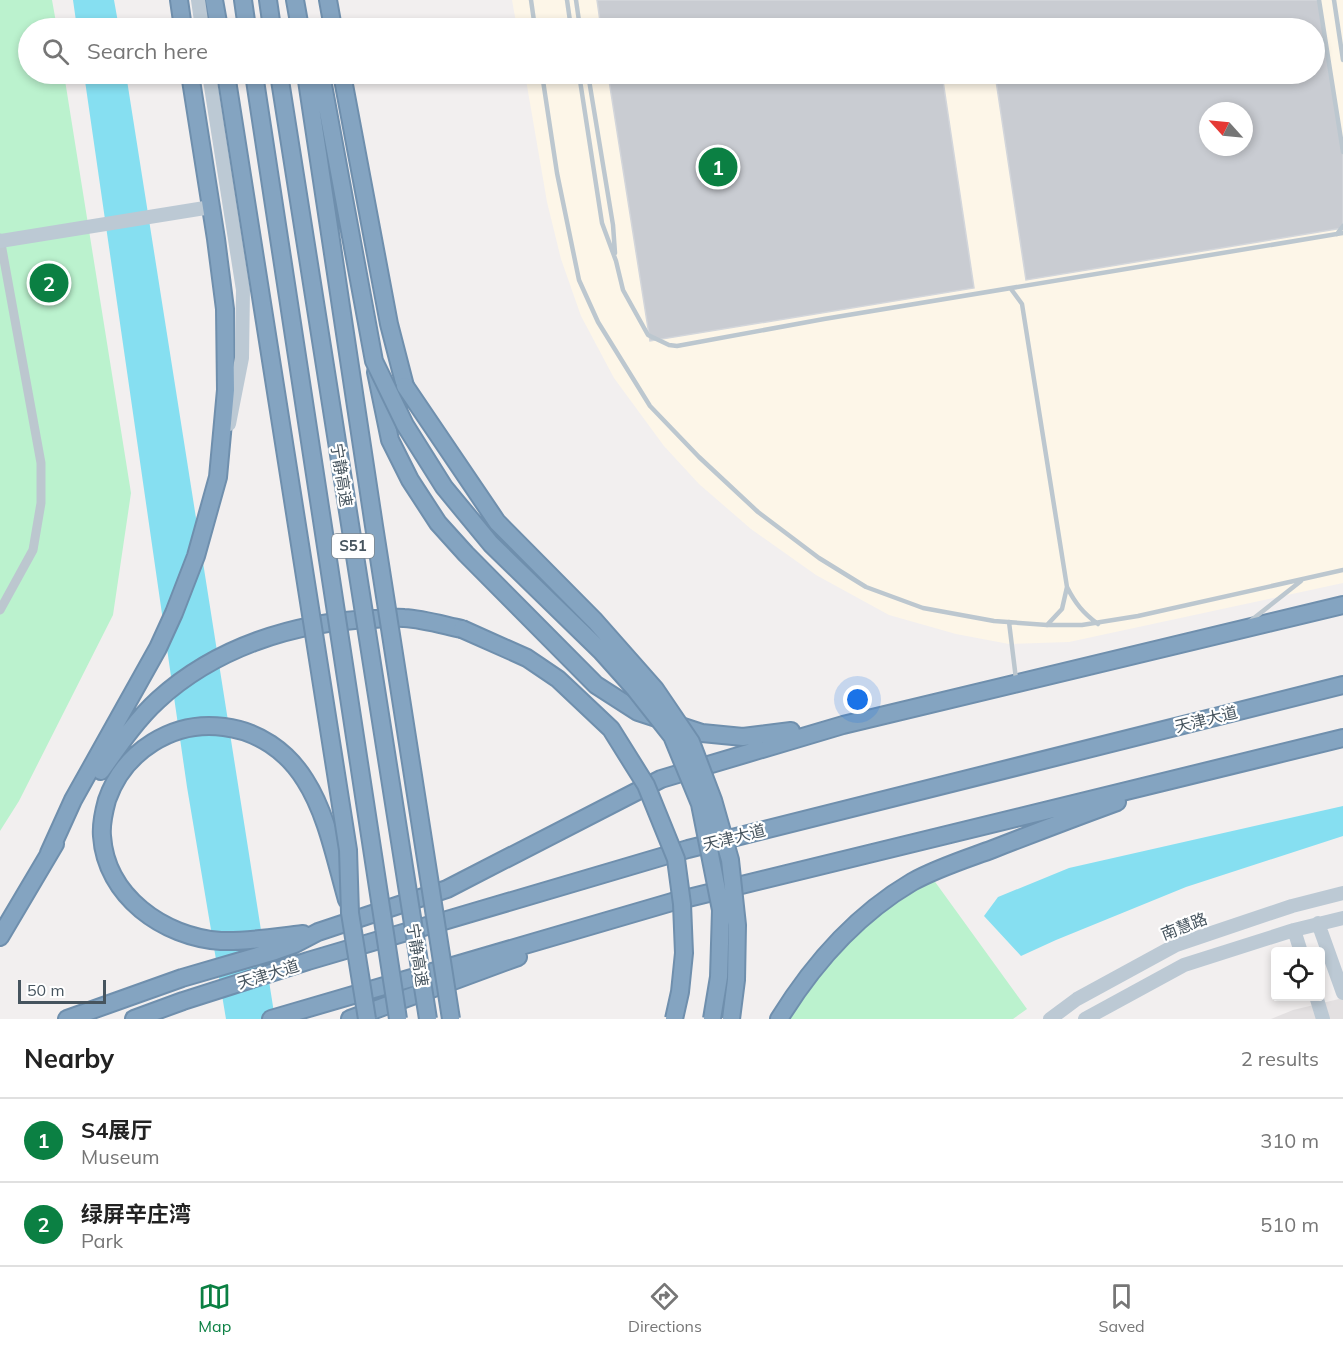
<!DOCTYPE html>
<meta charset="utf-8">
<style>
:root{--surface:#fff;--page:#f2f2f2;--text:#222;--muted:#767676;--line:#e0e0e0;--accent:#0b8043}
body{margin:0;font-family:Mulish,"Noto Sans SC",sans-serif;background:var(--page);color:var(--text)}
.controls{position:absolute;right:18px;bottom:18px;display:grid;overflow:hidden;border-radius:6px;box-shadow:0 3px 9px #0003}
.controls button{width:54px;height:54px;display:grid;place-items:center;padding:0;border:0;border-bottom:2px solid var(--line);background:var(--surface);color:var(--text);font:30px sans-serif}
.compass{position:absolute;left:1199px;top:102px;width:54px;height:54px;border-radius:50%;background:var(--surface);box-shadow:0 3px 9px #0003;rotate:297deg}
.scale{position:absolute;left:18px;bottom:15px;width:88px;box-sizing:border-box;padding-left:6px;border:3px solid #46545e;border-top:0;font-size:16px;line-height:21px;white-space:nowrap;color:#46545e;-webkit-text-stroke:4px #fff;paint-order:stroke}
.you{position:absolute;left:858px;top:700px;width:21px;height:21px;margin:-15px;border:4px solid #fff;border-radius:50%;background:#1a73e8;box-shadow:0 0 0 9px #1a73e833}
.badge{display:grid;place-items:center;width:39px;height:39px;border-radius:50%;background:var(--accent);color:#fff;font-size:20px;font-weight:700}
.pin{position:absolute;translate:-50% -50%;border:3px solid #fff;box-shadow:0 2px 6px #0006}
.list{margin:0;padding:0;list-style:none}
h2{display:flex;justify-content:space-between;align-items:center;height:78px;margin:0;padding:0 24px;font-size:26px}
h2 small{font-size:20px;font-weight:400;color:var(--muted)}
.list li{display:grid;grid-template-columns:39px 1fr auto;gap:18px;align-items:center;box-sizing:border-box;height:84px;padding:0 24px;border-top:2px solid var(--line)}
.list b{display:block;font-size:22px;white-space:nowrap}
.list p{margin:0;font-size:20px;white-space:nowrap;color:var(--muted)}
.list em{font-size:20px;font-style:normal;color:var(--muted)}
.icon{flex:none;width:33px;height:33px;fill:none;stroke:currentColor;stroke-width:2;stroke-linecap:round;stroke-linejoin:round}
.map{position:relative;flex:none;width:1343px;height:1019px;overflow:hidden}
.search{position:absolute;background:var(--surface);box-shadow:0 3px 9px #0003;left:18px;right:18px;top:18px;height:66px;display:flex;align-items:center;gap:15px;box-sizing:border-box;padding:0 21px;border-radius:33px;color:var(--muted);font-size:22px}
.sheet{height:246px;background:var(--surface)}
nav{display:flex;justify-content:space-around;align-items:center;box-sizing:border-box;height:84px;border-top:2px solid var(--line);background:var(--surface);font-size:16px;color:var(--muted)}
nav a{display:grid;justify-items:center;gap:3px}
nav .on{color:var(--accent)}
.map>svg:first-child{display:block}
.commercial{fill:#fdf6e8;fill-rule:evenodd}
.education{fill:#e3e0e1}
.green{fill:#bbf2ce}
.water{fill:#86dff1}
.building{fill:#c9ccd2;stroke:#d3d6db;stroke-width:1.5;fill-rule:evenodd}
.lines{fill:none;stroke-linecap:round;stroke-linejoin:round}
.highway-casing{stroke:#6f8fad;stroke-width:20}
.lane{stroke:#bcc7cf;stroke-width:4.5}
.street{stroke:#bcc7cf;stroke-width:9}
.secondary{stroke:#bcc9d4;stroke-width:14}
.highway{stroke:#84a4c1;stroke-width:16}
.highway-bridge-casing{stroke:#6f8fad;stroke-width:20;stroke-linecap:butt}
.highway-bridge{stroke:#84a4c1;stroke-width:16}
.labels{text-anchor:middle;stroke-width:4.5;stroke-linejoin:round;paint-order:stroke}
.shield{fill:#fff;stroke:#7e878e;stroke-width:1.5}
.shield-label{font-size:15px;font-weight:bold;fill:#46545e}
.street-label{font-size:16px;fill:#46545e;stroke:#fff}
</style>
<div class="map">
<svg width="1343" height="1019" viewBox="0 0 1343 1019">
<rect width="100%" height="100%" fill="#f2efef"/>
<path class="commercial" d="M512 0H1343V583L1069 642 1009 644 956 634 889 615 816 575 751 529 699 484 664 446 614 378 581 316 561 259 547 202 525 74H1314V28H517ZM1208 111H1244V147H1208Z"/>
<path class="education" d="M1343 998V1019H1271L1293 1010Z"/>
<path class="green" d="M0 0H52L57 28H28V74H64L131 493 113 615 19 801 0 831Z
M933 879 1027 1009 1013 1019H790L816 975 870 921Z"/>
<path class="water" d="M73 0H114L119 28H77Z
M84 74H126L275 1019H226L187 787Z
M1343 806V836L1186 887 1056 940 1021 956 984 916 998 897 1069 868Z"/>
<path class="building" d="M597 0H1319L1343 152V228L1026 280 995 74H1314V28H601ZM1208 111H1244V147H1208Z
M608 74H942L974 288 650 341Z"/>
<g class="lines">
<defs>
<path id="highway" d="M179 0 183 28
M214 0 219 28
M243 0 247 28
M268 0 272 28
M295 0 300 28
M328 0 333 28
M342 74 389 324 405 386
M376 372 390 440 410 480 438 523 466 554 596 685 638 712 702 733 743 737 791 731
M101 771C118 747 136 720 158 700 216 647 295 622 372 619 382 619 393 617 404 618 423 619 443 625 462 629
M49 853 73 800 158 648 174 613 196 556 218 477 226 390 225 309 216 239 190 74
M303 934C276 937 248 942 221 941 163 937 106 896 102 836 101 825 104 811 107 800 124 751 173 720 224 727 258 731 287 751 305 780 327 814 336 862 347 900
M0 937 55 844
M67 1019 182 978 275 951 295 944 318 932 447 889 661 779 843 725 1343 605
M134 1019 183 1001 308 961 688 849 1343 685
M271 1019 672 902 1343 738
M350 1019 518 957
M779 1019C813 964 856 915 912 882 937 868 966 859 993 849 1034 833 1076 817 1117 802"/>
</defs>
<use href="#highway" class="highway-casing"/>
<path class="lane" d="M531 0 535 28
M567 0 571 28
M576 0 580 28
M1319 0 1343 152
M1334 0 1343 60
M542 74 557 173 579 280 598 322 650 406 699 457 758 512 819 558 866 587 923 608 994 621 1047 625H1082L1138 616 1343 570
M579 74 602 223 616 261 623 290 648 335 669 345 677 346 824 319 1343 233
M588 74 613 225 615 253
M1337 234 1343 226
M1011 289 1022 304 1067 587C1075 603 1083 613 1098 624
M1009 622 1016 679
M1249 622 1301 581
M1047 625 1062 609 1067 587"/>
<path class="street" d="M0 610 33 550 41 503V463L0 238"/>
<path class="secondary" d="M198 0 202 28
M209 74 243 290 242 358 229 424
M0 241 211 207
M1318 923 1343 993
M1294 930 1301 952
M1316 996 1323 1019
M1050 1019 1077 999 1176 945 1292 906 1343 893
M1085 1019 1184 965 1294 930 1343 918"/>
<use href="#highway" class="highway"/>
<defs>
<path id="highway-bridge" d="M226 74 348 850 350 913 367 1019
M254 74 398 1019
M279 74 428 1019
M306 74 374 526 451 1019
M321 74 374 361 405 425 444 487 491 544 601 651 635 689 672 736 700 804 721 910 719 977 712 1019
M405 386 497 522 595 621 655 689 691 742 713 800 730 860 737 925 736 980 731 1019
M462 629 527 658 558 679 611 729 646 785 676 859 682 904 684 953 680 992 674 1019"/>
</defs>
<use href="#highway-bridge" class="highway-bridge-casing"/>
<use href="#highway-bridge" class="highway-bridge"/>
</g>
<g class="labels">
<rect class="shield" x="332" y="534" width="42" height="24" rx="4.5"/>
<g class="shield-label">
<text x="353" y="551">S51</text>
</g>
<g class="street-label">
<text transform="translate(342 475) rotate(81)" y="6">宁静高速</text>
<text transform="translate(1206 719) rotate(-14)" y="6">天津大道</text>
<text transform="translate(734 837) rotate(-14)" y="6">天津大道</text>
<text transform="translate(1184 926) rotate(-21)" y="6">南慧路</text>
<text transform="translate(418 955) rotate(81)" y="6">宁静高速</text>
<text transform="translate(268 974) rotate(-17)" y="6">天津大道</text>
</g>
</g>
</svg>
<div class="controls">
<button><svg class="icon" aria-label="locate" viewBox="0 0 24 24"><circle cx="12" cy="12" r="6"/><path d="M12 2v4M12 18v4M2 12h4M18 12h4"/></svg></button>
</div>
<svg class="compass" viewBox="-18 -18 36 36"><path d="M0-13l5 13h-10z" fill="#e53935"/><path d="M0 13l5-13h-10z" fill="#767676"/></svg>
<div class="scale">50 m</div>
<div class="you"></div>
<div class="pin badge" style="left:718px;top:167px">1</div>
<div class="pin badge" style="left:49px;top:283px">2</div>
<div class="search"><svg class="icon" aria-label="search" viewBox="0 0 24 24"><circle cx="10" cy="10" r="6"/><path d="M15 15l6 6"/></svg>Search here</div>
</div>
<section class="sheet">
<h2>Nearby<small>2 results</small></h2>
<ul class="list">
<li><span class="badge">1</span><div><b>S4展厅</b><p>Museum</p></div><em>310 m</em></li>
<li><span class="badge">2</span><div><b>绿屏辛庄湾</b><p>Park</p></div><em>510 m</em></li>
</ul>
</section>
<nav>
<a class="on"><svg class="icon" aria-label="map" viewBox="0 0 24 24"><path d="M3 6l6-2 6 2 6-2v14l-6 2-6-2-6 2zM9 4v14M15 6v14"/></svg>Map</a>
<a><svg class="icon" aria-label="directions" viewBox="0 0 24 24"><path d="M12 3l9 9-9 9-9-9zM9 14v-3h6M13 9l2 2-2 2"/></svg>Directions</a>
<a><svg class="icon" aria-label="saved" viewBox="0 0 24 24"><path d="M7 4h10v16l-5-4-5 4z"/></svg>Saved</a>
</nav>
